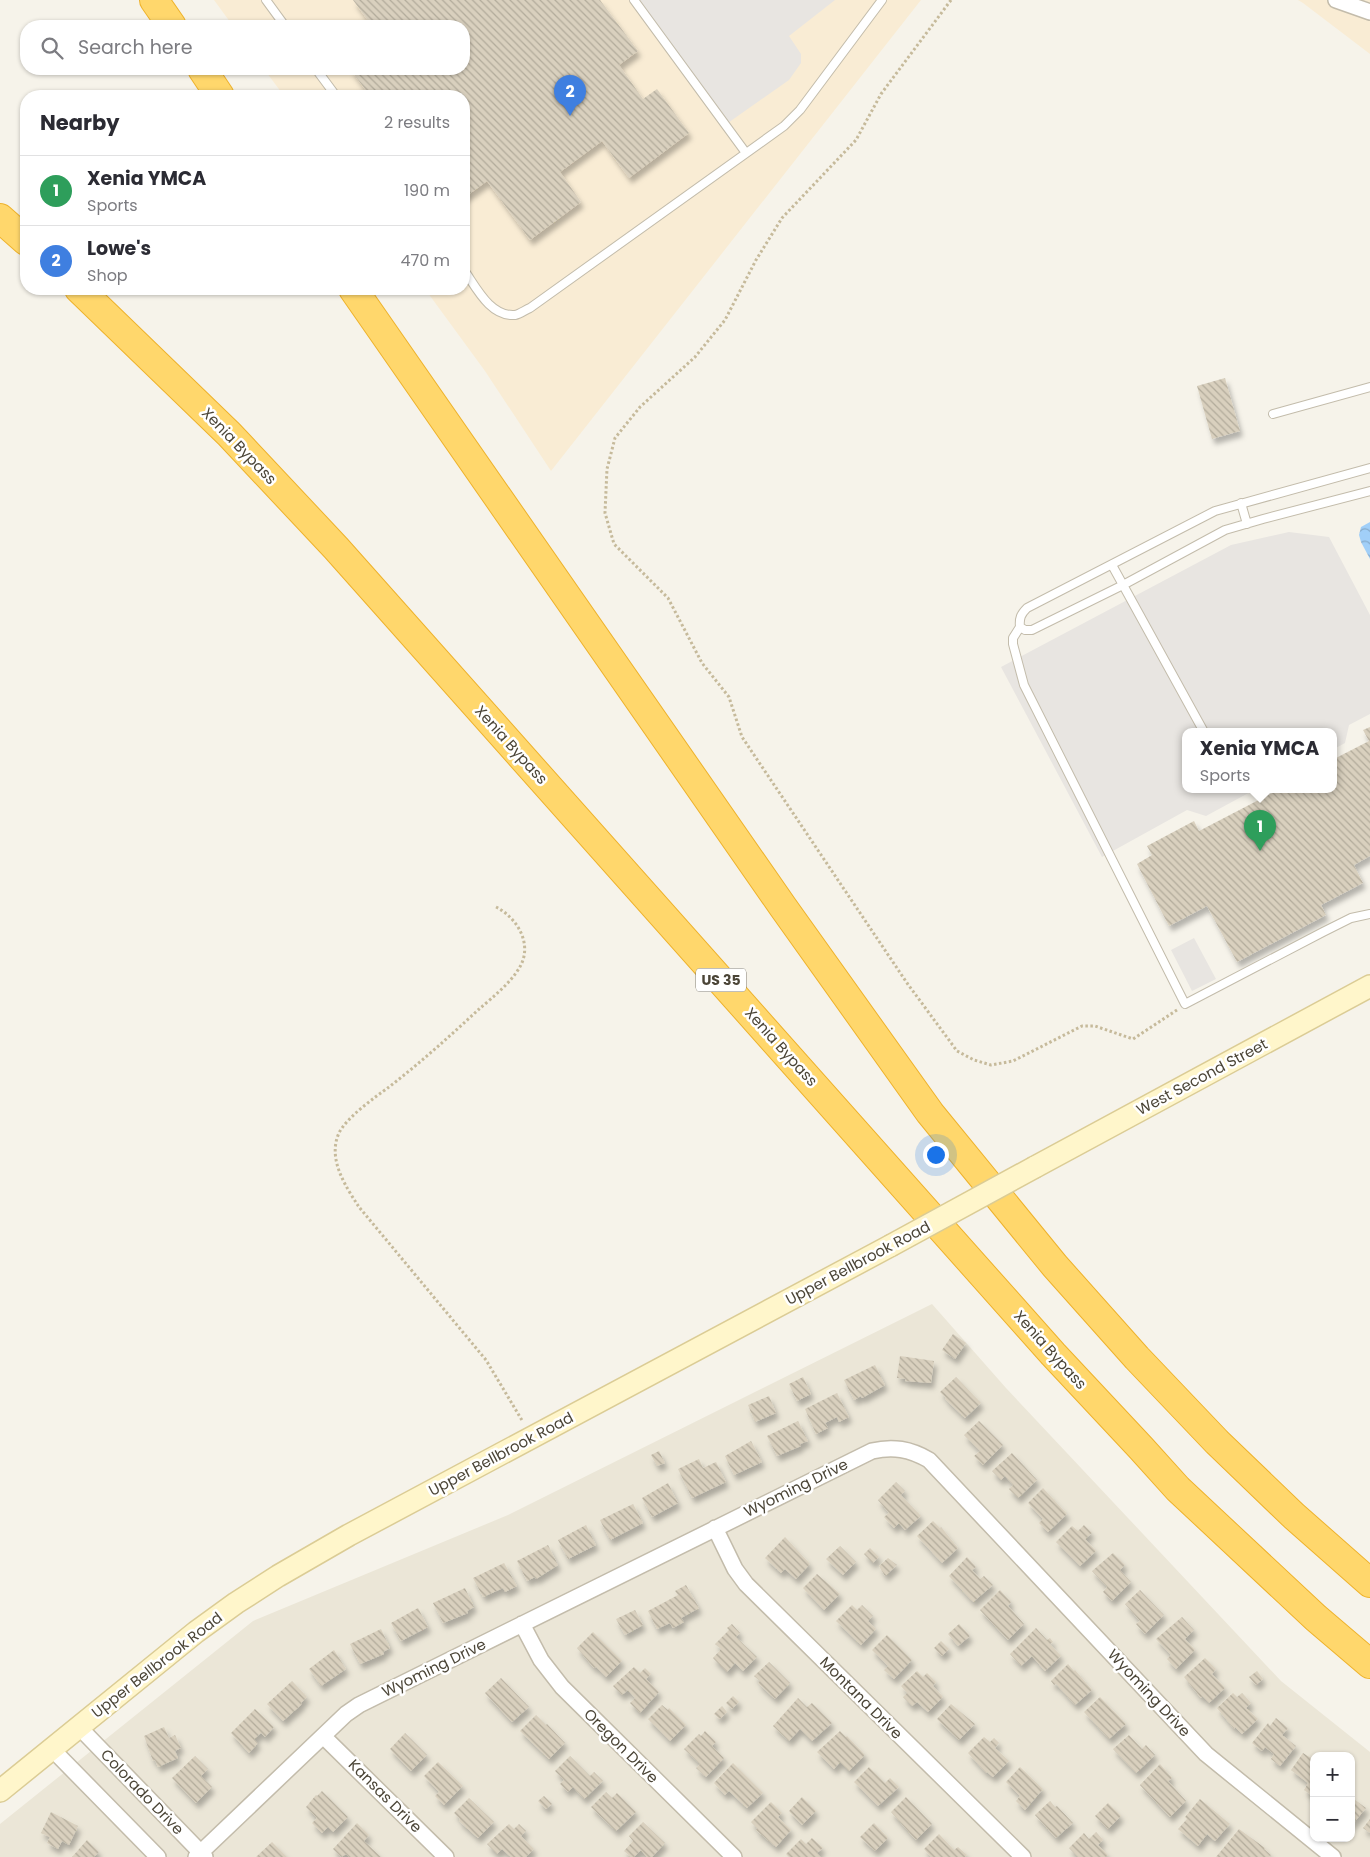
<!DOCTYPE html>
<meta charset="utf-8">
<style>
:root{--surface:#fff;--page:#f2f2f3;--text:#2b2b33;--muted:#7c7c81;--line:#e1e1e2;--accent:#ff4918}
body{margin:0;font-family:Poppins,sans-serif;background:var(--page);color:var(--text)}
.controls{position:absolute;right:15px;bottom:15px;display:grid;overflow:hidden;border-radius:10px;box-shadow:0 1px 4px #0004}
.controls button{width:45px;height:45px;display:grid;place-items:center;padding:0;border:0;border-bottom:1px solid var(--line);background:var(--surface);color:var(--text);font:25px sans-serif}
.you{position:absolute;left:935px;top:1154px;width:18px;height:18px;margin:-12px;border:4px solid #fff;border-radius:50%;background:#1a73e8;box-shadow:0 0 0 8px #1a73e833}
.badge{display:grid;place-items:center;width:32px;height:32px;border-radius:50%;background:var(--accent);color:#fff;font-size:16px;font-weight:700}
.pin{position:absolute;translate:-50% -41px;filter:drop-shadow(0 1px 2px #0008)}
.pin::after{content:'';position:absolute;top:26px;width:18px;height:15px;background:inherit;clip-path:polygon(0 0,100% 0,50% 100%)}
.popup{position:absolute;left:1182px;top:728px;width:155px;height:65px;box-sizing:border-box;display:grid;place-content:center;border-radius:10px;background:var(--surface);filter:drop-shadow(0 1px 4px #0005);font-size:16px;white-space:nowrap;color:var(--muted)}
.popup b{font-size:19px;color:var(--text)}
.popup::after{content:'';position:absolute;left:50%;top:100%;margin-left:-10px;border:10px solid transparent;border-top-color:var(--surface)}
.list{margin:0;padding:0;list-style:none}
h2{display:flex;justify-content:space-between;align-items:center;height:65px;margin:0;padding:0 20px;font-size:21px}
h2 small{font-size:16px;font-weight:400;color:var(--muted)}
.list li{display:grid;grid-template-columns:32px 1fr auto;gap:15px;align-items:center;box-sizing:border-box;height:70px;padding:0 20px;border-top:1px solid var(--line)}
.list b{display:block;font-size:19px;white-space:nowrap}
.list p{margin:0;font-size:16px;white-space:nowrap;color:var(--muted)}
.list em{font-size:16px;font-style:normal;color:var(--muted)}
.icon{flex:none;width:28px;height:28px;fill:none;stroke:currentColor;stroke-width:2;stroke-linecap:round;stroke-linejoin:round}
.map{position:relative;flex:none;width:1370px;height:1857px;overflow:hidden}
.search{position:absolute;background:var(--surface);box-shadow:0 1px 4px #0004;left:20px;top:20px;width:450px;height:55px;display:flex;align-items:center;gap:12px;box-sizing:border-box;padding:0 18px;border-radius:20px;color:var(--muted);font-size:19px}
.panel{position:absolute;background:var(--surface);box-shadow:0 1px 4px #0004;left:20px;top:90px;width:450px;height:205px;border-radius:20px}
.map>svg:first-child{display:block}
.residential{fill:#ebe6d7;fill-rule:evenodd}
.commercial{fill:#f9ecd4}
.parking{fill:#e8e5e1}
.water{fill:url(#water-waves)}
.building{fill:url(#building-back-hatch);filter:url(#shadow)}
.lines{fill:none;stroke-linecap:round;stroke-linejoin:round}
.lane-casing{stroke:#c3bcab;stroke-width:10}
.street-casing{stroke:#c3bcab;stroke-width:18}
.secondary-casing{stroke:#dbcc95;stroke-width:24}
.highway-casing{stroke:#eeb22c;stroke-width:30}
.path{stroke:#c6ba9b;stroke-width:3;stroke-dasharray:2.5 2.5;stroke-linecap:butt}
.lane{stroke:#fff;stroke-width:8}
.street{stroke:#fff;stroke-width:15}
.secondary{stroke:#fff6cb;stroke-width:21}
.highway{stroke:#ffd76c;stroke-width:28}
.secondary-bridge-casing{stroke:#dbcc95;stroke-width:24;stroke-linecap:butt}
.secondary-bridge{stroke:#fff6cb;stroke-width:21}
.labels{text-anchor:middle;stroke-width:5;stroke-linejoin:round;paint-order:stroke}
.shield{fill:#fff;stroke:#817d73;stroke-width:1}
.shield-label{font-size:14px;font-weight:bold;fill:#4b4537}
.street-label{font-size:15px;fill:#4b4537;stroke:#fff}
</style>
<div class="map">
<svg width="1370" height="1857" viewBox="0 0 1370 1857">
<defs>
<pattern id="water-waves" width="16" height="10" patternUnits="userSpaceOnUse" patternTransform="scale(1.25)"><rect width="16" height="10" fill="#a1cff8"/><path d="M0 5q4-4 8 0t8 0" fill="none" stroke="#85aaca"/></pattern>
<pattern id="building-back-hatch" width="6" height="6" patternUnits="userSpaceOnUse" patternTransform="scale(1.25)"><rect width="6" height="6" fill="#d9d0be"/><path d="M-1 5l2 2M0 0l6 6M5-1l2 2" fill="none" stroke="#b2ab9b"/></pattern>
<filter id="shadow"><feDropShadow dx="3" dy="5.5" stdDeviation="2.5" flood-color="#0004"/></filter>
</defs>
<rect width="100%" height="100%" fill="#f6f3ea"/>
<path class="residential" d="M932 1304 1006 1388 1281 1681 1370 1752V1857H0V1824L253 1621 508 1515ZM1314 1756H1351V1838H1314Z"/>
<path class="commercial" d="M214 0H921L551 471 485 371 425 289H464V96H284L264 69H464V26H233Z
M1298 0H1370V54L1303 3Z"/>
<path class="parking" d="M634 0H835L789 36 801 54V63L789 80 725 125Z
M1289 532 1329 537 1370 615V714L1349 725 1345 743 1334 749V732H1186V790H1254L1206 816 1187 810 1102 857 1001 667 1231 545Z
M1194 938 1216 979 1192 991 1171 950Z"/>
<path class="water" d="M1370 522V559L1361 542 1359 535 1361 527Z"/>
<path class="building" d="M353 0H600L638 51 619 65 643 99 657 89 689 133 629 178 602 141 560 172 581 202 530 240 487 181 464 198V96H370L350 69H464V26H372Z
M1225 378 1240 431 1212 439 1197 386Z
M1370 727V856L1354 865 1363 883 1321 905 1326 915 1237 962 1207 906 1169 926 1137 864 1152 855 1147 846 1194 821 1199 831 1274 792 1273 790H1334V759L1369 741 1363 730Z
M953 1334 966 1343 955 1359 942 1350Z
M900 1356 934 1361 931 1383 905 1381 906 1379 897 1378Z
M875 1365 885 1385 862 1398 861 1396 854 1400 844 1380Z
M803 1377 811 1394 797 1401 789 1384Z
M956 1377 981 1403 965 1418 945 1399 946 1398 940 1392Z
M837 1393 849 1417 839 1422 837 1417 825 1423 828 1428 816 1434 805 1409Z
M769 1396 776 1413 755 1422 748 1405Z
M798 1421 808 1441 800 1444 801 1446 777 1456 767 1436Z
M979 1421 1003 1445 983 1465 974 1456 980 1451 964 1435Z
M751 1441 762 1462 734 1475 725 1456Z
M659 1451 665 1463 657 1466 651 1455Z
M1012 1453 1037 1480 1018 1498 1009 1489 1013 1485 1005 1476 1001 1480 992 1471Z
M699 1459 703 1468 716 1462 726 1482 692 1498 678 1469Z
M896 1482 905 1491 901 1495 921 1516 905 1530 899 1523 894 1528 884 1517 889 1513 878 1500Z
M668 1483 678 1503 652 1517 642 1498Z
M1043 1488 1067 1514 1048 1532 1039 1523 1043 1519 1028 1503Z
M633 1504 643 1523 610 1540 600 1520Z
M933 1521 940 1528 941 1527 958 1548 942 1563 917 1536Z
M586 1525 596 1545 568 1559 558 1540Z
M1084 1525 1092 1533 1085 1539 1096 1551 1080 1566 1056 1542 1072 1526 1078 1531Z
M785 1537 810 1564 796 1579 785 1569 781 1573 765 1558Z
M548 1545 558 1565 536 1579 535 1577 527 1581 517 1561Z
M840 1546 856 1562 843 1575 826 1559Z
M870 1548 879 1557 873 1563 864 1554Z
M1113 1553 1125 1565 1120 1570 1131 1582 1112 1601 1103 1592 1107 1587 1092 1571Z
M967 1557 976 1567 972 1570 980 1579 984 1576 993 1585 973 1602 949 1576Z
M888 1558 897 1565 885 1576 879 1566Z
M504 1563 517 1586 505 1592 503 1588 483 1597 473 1578Z
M817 1574 840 1594 824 1610 803 1588Z
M686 1585 699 1608 681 1618 684 1622 673 1628 670 1623 657 1629 648 1611 678 1595 675 1591Z
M465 1588 474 1607 467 1611 468 1613 443 1623 433 1603Z
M1000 1590 1011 1602 1008 1606 1024 1624 1008 1640 980 1610Z
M1140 1590 1164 1615 1145 1634 1136 1624 1140 1621 1125 1604Z
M852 1605 857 1610 862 1605 873 1616 868 1621 876 1629 861 1645 836 1621Z
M418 1608 428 1627 401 1641 391 1623Z
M635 1610 643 1625 625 1635 616 1619Z
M1182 1617 1194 1630 1185 1639 1195 1650 1176 1669 1167 1659 1171 1655 1156 1639Z
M732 1624 740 1633 736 1637 757 1657 743 1671 735 1663 727 1672 713 1658 721 1649 715 1644 729 1630 727 1628Z
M959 1624 970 1636 958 1646 948 1634Z
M1036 1628 1047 1640 1050 1638 1053 1642 1050 1644 1061 1656 1045 1671 1032 1656 1021 1666 1010 1654Z
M381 1629 390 1648 383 1652 384 1654 360 1664 350 1644Z
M593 1632 622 1661 606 1677 596 1667 594 1668 577 1648Z
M887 1635 912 1660 894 1679 884 1670 888 1666 872 1650Z
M941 1641 949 1649 942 1656 934 1648Z
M334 1650 346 1669 321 1686 309 1669Z
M1205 1658 1216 1669 1212 1674 1225 1688 1209 1703 1202 1696 1201 1698 1184 1677Z
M769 1662 790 1683 775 1699 758 1683 760 1681 754 1676Z
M1068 1664 1074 1671 1075 1670 1092 1690 1075 1705 1056 1684 1054 1685 1051 1681Z
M634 1667 640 1673 645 1668 651 1674 646 1679 659 1692 640 1713 630 1703 635 1698 628 1690 622 1695 613 1686Z
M917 1671 923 1677 927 1673 936 1682 933 1686 943 1697 928 1712 917 1702 912 1706 903 1697 907 1693 901 1686Z
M1257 1671 1263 1679 1256 1685 1249 1677Z
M501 1678 529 1707 512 1722 485 1693Z
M292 1681 307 1697 301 1703 302 1704 283 1721 267 1704Z
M1233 1693 1237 1697 1242 1693 1251 1703 1246 1708 1258 1719 1242 1734 1235 1727 1234 1729 1217 1708Z
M733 1696 739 1702 732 1709 726 1703Z
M1100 1697 1126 1724 1109 1739 1084 1712Z
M798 1698 807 1707 812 1703 832 1723 812 1741 800 1729 789 1741 773 1726Z
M951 1704 975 1724 959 1740 937 1719Z
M662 1705 668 1710 669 1708 686 1725 670 1741 648 1719Z
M722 1706 727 1712 720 1719 714 1714Z
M255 1709 274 1727 265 1737 261 1733 254 1739 258 1743 249 1753 231 1733Z
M536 1715 546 1725 547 1724 565 1743 549 1759 520 1731Z
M1276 1718 1288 1728 1282 1735 1296 1746 1280 1766 1271 1759 1274 1754 1265 1747 1262 1751 1252 1743 1268 1723 1270 1726Z
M164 1727 169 1738 175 1735 181 1748 175 1751 178 1758 158 1767 155 1760 153 1761 144 1736Z
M705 1731 716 1742 712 1746 724 1758 706 1777 696 1768 700 1764 684 1749 699 1734 701 1736Z
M840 1731 846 1737 847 1736 865 1755 849 1771 840 1762 834 1769 817 1752Z
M405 1733 427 1755 411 1771 390 1749Z
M1129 1735 1142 1749 1146 1745 1155 1755 1136 1773 1113 1749Z
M984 1737 990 1742 994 1738 999 1743 995 1748 1009 1761 993 1777 987 1772 986 1773 968 1753Z
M1303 1753 1311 1758 1314 1754V1797L1304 1790 1308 1783 1291 1770Z
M195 1756 208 1769 201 1776 212 1787 196 1803 172 1778Z
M570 1756 590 1776 594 1772 603 1781 584 1799 573 1787 568 1792 560 1784 564 1780 555 1771Z
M438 1762 463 1786 444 1805 435 1796 439 1792 424 1776Z
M733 1763 763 1793 747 1808 729 1791 725 1795 714 1783Z
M1160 1764 1172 1778 1168 1781 1186 1801 1170 1817 1140 1785Z
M869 1767 885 1783 890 1778 899 1787 878 1806 854 1782Z
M1020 1767 1043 1789 1025 1810 1016 1801 1020 1796 1006 1782Z
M322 1791 348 1817 333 1832 328 1827 322 1833 312 1823 317 1818 306 1807 316 1795 317 1796Z
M606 1792 612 1798 617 1793 636 1812 616 1831 591 1807Z
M544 1796 552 1804 546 1809 538 1801Z
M802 1797 816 1811 802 1825 789 1811Z
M906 1797 932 1824 916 1840 891 1812Z
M1351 1797 1366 1808 1351 1826Z
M469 1798 494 1822 478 1838 459 1821 460 1819 454 1813Z
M1200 1799 1230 1824 1215 1841 1207 1834 1198 1846 1178 1829 1187 1819 1185 1817Z
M1050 1801 1055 1807 1057 1806 1073 1823 1056 1838 1035 1815Z
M771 1802 782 1813 778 1817 791 1830 776 1847 756 1830 757 1828 751 1822Z
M1108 1803 1121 1816 1108 1829 1095 1816Z
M51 1812 78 1826 69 1845 62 1841 58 1849 47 1843 50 1837 41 1833Z
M1370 1819V1833L1363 1828Z
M643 1822 665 1843 652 1857H647L641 1850 634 1857H631L624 1851 633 1841 629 1836Z
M357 1823 369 1835 364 1841 381 1857H349L346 1854 341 1857 333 1849Z
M874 1823 888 1838 875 1851 860 1837Z
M509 1824 514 1829 519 1824 526 1831 521 1836 534 1849 526 1857H511L502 1849 497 1854 487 1844Z
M1239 1829 1265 1848 1264 1849 1271 1855 1269 1857H1216Z
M1096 1832 1103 1840 1098 1845 1108 1855 1106 1857H1078L1069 1848 1084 1833 1089 1839Z
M939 1834 954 1850 958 1847 967 1855 965 1857H931L924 1849Z
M812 1838 823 1848 817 1853 821 1857H789L786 1854 801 1839 806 1844Z
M87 1840 99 1852 94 1857H72Z
M272 1842 287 1857H256Z"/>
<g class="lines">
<defs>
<path id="lane" d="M266 0 285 26
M634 0 746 153
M316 69 336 96
M464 270C476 287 490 317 515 315 520 314 525 310 530 308L784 126 800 110 882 0
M1273 414 1370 387
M1370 468 1215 511 1027 608C1021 614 1019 618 1020 627L1025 630H1032L1123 585 1225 530 1263 519 1370 491
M1241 503 1247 524
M1112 565 1204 732
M1020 627 1013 638V644L1024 685 1185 1004 1323 932 1351 918 1370 914"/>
<path id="street" d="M1336 0 1370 12
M715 1528 735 1569 746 1584 1023 1857
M522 1624 541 1660 562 1687 734 1857
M79 1727 205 1857
M323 1736 446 1857
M52 1749 158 1857
M196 1857 346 1714 359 1705 872 1451C893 1446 910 1449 929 1460L1206 1754 1333 1857"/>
<path id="secondary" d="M1035 1167 1370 986
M0 1791 196 1632 236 1603 278 1576 349 1535 890 1246"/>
<path id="highway" d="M154 0 172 26
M202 69 220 96
M0 218 26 241
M79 289 229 434 336 548 1053 1354 1141 1448 1178 1489 1316 1618 1370 1664
M353 289 783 907 930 1113 1055 1266 1137 1358 1217 1442 1294 1516 1370 1583"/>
</defs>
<use href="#lane" class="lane-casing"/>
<use href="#street" class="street-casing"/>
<use href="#secondary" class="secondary-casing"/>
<use href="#highway" class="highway-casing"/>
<path class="path" d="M951 0 881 94 856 140 782 218 756 260 725 320 695 357 640 407 615 438 607 469 605 513 614 544 668 598 702 663 729 697 742 737 907 983 957 1051 974 1060 991 1065 1013 1061 1082 1026H1095L1133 1039 1177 1010
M496 907C514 916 530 938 523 960 517 978 493 997 478 1010 449 1037 420 1063 389 1087 374 1098 347 1117 339 1133 327 1159 346 1187 359 1207L486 1360 523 1422"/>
<use href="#lane" class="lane"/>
<use href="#street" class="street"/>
<use href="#secondary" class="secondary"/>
<use href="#highway" class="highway"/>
<defs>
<path id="secondary-bridge" d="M890 1246 1035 1167"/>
</defs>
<use href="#secondary-bridge" class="secondary-bridge-casing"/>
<use href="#secondary-bridge" class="secondary-bridge"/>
</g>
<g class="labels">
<rect class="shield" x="696" y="968.5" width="50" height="23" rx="4"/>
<g class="shield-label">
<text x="721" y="985">US 35</text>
</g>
<g class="street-label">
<text transform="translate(239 446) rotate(46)" y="5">Xenia Bypass</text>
<text transform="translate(511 745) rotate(48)" y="5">Xenia Bypass</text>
<text transform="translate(781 1047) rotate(48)" y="5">Xenia Bypass</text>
<text transform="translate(1202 1077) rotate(-28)" y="5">West Second Street</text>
<text transform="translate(858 1263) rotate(-28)" y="5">Upper Bellbrook Road</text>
<text transform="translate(1050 1350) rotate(48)" y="5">Xenia Bypass</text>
<text transform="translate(501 1454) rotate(-28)" y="5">Upper Bellbrook Road</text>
<text transform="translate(796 1488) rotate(-26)" y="5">Wyoming Drive</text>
<text transform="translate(157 1665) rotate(-38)" y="5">Upper Bellbrook Road</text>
<text transform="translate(434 1668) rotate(-26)" y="5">Wyoming Drive</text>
<text transform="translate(1149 1693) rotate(47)" y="5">Wyoming Drive</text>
<text transform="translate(861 1698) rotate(45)" y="5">Montana Drive</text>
<text transform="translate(621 1746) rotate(45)" y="5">Oregon Drive</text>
<text transform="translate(142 1792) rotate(46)" y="5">Colorado Drive</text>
<text transform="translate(385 1796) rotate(45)" y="5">Kansas Drive</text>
</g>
</g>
</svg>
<div class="controls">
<button>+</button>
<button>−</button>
</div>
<div class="you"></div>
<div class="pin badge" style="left:1260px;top:851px;background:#2e9e5b">1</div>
<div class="popup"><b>Xenia YMCA</b>Sports</div>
<div class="pin badge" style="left:570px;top:116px;background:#3f7fe0">2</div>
<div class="search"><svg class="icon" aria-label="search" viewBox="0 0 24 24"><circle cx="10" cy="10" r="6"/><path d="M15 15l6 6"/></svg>Search here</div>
<section class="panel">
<h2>Nearby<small>2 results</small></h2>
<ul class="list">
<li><span class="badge" style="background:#2e9e5b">1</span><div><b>Xenia YMCA</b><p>Sports</p></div><em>190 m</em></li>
<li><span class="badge" style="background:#3f7fe0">2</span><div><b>Lowe's</b><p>Shop</p></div><em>470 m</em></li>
</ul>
</section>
</div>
